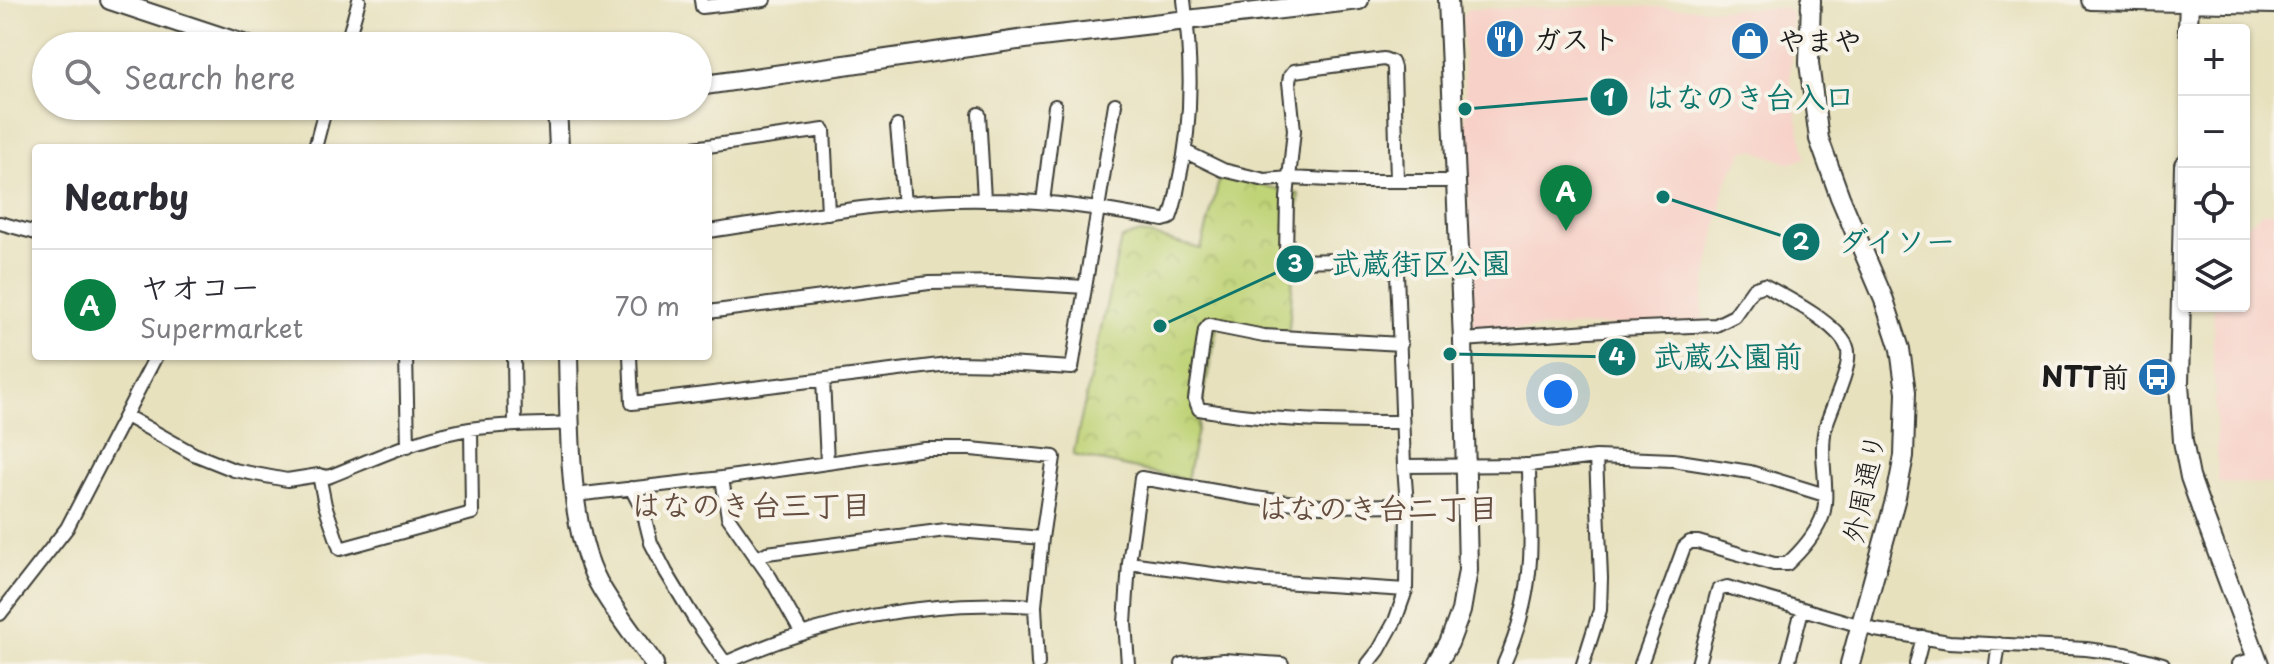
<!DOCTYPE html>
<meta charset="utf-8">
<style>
:root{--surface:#fff;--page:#f2f2f3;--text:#2b2b33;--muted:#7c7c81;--line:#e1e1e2;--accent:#0b8043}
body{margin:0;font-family:"Playpen Sans","Klee One",sans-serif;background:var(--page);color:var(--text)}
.controls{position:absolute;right:24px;top:24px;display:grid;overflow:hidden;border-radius:8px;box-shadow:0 2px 6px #0004}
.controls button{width:72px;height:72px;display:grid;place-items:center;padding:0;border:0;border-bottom:2px solid var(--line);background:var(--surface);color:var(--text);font:40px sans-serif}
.you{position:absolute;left:1558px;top:394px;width:28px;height:28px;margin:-20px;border:6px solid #fff;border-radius:50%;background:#1a73e8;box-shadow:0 0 0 12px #1a73e833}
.badge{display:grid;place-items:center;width:52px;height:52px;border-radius:50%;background:var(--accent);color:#fff;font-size:26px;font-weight:700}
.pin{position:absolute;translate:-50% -66px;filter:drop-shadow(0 2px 4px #0008)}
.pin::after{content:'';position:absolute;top:42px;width:28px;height:24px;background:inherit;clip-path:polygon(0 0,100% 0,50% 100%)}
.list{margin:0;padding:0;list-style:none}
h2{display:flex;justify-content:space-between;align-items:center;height:104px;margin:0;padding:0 32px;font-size:34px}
h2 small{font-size:26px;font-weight:400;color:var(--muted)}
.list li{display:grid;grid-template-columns:52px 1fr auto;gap:24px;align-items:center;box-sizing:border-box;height:112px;padding:0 32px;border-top:2px solid var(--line)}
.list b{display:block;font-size:30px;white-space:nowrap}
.list p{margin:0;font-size:26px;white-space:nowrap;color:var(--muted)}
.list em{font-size:26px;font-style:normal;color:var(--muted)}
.icon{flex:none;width:44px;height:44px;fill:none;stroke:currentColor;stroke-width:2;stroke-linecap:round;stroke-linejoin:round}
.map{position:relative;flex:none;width:2274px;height:664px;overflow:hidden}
.search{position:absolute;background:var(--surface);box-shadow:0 2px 6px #0004;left:32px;top:32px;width:680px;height:88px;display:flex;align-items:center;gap:20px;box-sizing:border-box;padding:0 28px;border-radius:44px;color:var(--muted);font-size:30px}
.panel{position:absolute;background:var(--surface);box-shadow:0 2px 6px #0004;left:32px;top:144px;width:680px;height:216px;border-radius:8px}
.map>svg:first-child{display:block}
.built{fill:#f7d1c8}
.park{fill:url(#park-crowns);stroke:#6e784a;stroke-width:2}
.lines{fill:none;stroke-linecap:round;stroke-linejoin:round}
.street-casing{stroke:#3a3a34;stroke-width:16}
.secondary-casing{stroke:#3a3a34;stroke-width:22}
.street{stroke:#fff;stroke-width:12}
.secondary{stroke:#fff;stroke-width:18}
.labels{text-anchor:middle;stroke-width:8;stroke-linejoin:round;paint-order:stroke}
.poi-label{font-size:28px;font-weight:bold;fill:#1c1c1c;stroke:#f7f3e8;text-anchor:start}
.street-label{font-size:28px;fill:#1c1c1c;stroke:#f7f3e8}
.neighbourhood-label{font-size:30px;font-weight:bold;fill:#654e40;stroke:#f7f3e8}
.leader{fill:none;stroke:#0f766e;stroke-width:3}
.callout-dot{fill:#0f766e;stroke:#f7f3e8;stroke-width:3}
.mark-label{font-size:24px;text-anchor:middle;font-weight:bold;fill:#fff}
.callout-label{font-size:30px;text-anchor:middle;font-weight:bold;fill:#0f766e;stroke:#f7f3e8;stroke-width:8;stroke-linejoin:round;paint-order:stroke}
</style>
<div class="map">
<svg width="2274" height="664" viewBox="0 0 2274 664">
<defs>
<pattern id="park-crowns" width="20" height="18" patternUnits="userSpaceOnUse" patternTransform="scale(2)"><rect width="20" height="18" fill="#bfd377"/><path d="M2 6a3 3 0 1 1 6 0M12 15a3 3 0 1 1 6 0" fill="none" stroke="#a4b566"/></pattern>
</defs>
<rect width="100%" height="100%" fill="#f7f3e8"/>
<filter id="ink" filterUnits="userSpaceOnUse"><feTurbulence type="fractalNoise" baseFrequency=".0125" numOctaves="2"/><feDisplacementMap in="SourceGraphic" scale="16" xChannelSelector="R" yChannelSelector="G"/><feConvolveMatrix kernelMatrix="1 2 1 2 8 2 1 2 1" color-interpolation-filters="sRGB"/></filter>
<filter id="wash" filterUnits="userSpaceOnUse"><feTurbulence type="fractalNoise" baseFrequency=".006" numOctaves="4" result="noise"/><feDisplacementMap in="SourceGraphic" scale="32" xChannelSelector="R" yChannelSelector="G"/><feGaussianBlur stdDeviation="1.8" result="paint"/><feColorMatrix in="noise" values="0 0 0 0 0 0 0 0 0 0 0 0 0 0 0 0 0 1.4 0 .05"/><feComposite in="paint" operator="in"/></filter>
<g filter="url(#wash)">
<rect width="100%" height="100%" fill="#e7e1be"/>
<path class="built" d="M1628 6 1709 9 1786 8 1792 13 1790 86 1806 158 1787 163 1754 150H1744L1726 182 1702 301 1703 321 1481 331 1473 328 1462 16 1468 9Z
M2262 212H2274V484L2218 483 2213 350 2214 306H2244V228Z"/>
<path class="park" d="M1222 176 1299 194 1289 329 1285 336 1218 323 1187 480 1073 455 1121 239 1141 233 1201 249 1220 177Z"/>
</g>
<g filter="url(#ink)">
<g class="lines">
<defs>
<path id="street" d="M701 0 702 7 764 0
M346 46 359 0
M979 114 984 199
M897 126 904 203
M315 148 326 106
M693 148 824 130 828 213
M1186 152 1223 170 1265 180 1290 178 1351 181H1456
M1043 202 1055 106
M0 223 36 233
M708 231C800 218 894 198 987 200 1047 200 1104 209 1163 220L1170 218C1175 206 1177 193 1179 181 1193 121 1192 61 1184 0
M708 312 929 283 1004 282 1085 287
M1463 340 1618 329 1716 325 1734 316 1753 289 1764 285C1786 297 1837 323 1847 347 1854 365 1830 409 1825 429 1818 456 1832 496 1821 520 1814 536 1800 552 1787 564H1774L1698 542H1690L1684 547 1641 664
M1401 344 1264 336 1209 325 1205 330 1195 399 1199 409C1267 421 1334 422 1402 422
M406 356 408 446
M514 356 515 425
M630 356 632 403 956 363 1005 364 1072 368 1115 104
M823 380 827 462
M126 416 194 454 234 470 287 480 319 475 328 477C374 459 421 436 470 429 503 424 537 425 570 423
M1404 466 1529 465 1596 457 1673 460 1750 472 1825 495
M319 475 325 505 340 549 472 513 471 429
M722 478 728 517 770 577 802 634
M631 488 643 511 651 543 666 572 695 620 726 664
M575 495 722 478 925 449H971L1054 457 1042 538 1035 606 1038 664
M756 559 767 553 946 530 1042 538
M1129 563 1266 581 1406 590
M0 614 67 528 156 356
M725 663C823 619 928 599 1035 606
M1128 664 1125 623 1129 563 1141 478 1255 498 1295 503 1321 506 1407 505
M1182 664 1224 660 1282 664
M1368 664 1379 650 1395 621 1406 590 1407 505 1404 466 1397 272 1394 264 1388 259 1294 261 1286 257 1287 198 1294 130 1289 82 1290 76 1294 71 1384 59 1392 62 1394 68 1397 181
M1504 664C1518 632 1528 595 1530 560 1532 529 1529 496 1529 465
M1583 664 1600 610 1601 578 1596 457
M1698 664 1718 590 1727 587 1875 630 1949 642 2086 649 2126 654 2163 664
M1788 664 1802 610
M1916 664 1923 637
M1996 664 1999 644
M2238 664 2257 658"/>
<path id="secondary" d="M110 0 249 46
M1811 0 1809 63 1819 139 1840 197 1884 300 1900 349 1906 392 1904 456 1896 497 1850 664
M2091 0 2274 4
M2188 30 2189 0
M698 86 1032 38 1359 0
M557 106 559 148
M2184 165 2179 384 2183 441 2190 477 2202 511 2259 664
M568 356C570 422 567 524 598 582 613 610 636 638 654 664
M1437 664 1449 643 1461 611 1468 570 1463 340 1448 0"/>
</defs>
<use href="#street" class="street-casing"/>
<use href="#secondary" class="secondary-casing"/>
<use href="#street" class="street"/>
<use href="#secondary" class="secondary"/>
</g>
</g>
<defs>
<symbol id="restaurant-disc" viewBox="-11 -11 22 22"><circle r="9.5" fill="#1f6fb2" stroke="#f7f3e8"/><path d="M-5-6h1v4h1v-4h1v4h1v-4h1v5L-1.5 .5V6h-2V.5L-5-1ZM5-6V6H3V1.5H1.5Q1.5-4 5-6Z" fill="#fff"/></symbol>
<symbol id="shop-disc" viewBox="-11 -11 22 22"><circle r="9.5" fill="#1f6fb2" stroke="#f7f3e8"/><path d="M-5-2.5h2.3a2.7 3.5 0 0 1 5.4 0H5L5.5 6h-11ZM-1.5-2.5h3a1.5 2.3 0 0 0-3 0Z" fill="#fff"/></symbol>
<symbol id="bus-disc" viewBox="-11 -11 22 22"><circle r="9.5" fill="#1f6fb2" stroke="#f7f3e8"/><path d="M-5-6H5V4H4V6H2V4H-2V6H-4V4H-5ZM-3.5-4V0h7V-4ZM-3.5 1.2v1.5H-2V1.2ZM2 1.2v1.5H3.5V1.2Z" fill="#fff"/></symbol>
</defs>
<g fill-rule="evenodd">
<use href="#restaurant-disc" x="1483" y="17" width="44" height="44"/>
<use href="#shop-disc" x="1728" y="19" width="44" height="44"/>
<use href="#bus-disc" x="2135" y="355" width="44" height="44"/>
</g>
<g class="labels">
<g class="poi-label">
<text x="1533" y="49">ガスト</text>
<text x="1778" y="51">やまや</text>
<text x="2129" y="387" text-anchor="end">NTT前</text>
</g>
<g class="street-label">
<text transform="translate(1864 488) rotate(-78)" y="10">外周通り</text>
</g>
<g class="neighbourhood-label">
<text x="751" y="516">はなのき台三丁目</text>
<text x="1378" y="519">はなのき台二丁目</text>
</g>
</g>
<path class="leader" d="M1465 109L1609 97M1663 197L1801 242M1160 326L1295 264M1450 354L1617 357"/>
<g class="callout-dot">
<circle cx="1465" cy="109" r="8"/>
<circle cx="1663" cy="197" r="8"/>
<circle cx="1160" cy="326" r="8"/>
<circle cx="1450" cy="354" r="8"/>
<circle cx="1609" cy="97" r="20"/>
<circle cx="1801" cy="242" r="20"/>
<circle cx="1295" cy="264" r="20"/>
<circle cx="1617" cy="357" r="20"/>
</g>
<g class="mark-label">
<text x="1609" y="106">1</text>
<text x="1801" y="250">2</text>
<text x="1295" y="272">3</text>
<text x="1617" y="365">4</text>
</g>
<g class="callout-label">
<text x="1750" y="108">はなのき台入口</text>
<text x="1897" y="252">ダイソー</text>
<text x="1421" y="274">武蔵街区公園</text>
<text x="1728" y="367">武蔵公園前</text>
</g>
</svg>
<div class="controls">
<button>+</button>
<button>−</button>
<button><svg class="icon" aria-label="locate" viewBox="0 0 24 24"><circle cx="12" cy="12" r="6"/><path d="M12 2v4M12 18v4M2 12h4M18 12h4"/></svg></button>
<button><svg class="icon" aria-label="layers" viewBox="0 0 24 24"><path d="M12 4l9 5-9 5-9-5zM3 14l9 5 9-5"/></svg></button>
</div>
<div class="you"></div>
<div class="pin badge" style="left:1566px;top:231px">A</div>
<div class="search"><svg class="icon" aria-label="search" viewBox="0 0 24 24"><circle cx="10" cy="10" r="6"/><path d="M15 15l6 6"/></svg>Search here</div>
<section class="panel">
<h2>Nearby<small></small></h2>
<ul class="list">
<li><span class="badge">A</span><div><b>ヤオコー</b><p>Supermarket</p></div><em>70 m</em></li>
</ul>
</section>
</div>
